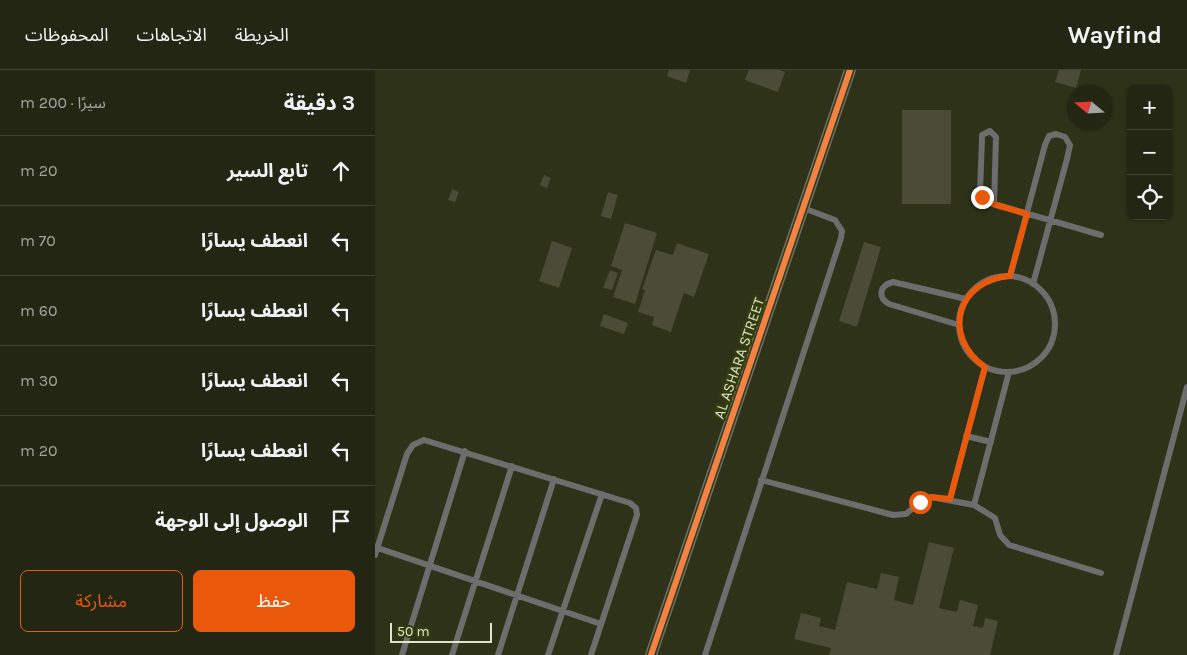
<!DOCTYPE html>
<html lang="ar">
<meta charset="utf-8">
<style>
:root{--surface:#222612;--page:#2a2e1b;--text:#f1f3f6;--muted:#a2a59f;--line:#3f4332;--accent:#ea580c}
body{margin:0;font-family:Karla,"Noto Sans Arabic",sans-serif;background:var(--page);color:var(--text);direction:rtl}
.controls{position:absolute;right:15px;top:15px;display:grid;overflow:hidden;border-radius:8px;box-shadow:0 1px 4px #0004}
.controls button{width:45px;height:45px;display:grid;place-items:center;padding:0;border:0;border-bottom:1px solid var(--line);background:var(--surface);color:var(--text);font:25px sans-serif}
.compass{position:absolute;left:692px;top:15px;width:45px;height:45px;border-radius:50%;background:var(--surface);box-shadow:0 1px 4px #0004;rotate:288deg}
.scale{position:absolute;left:15px;bottom:12px;width:102px;box-sizing:border-box;padding-left:5px;border:2px solid #dee5cc;border-top:0;font-size:14px;line-height:18px;white-space:nowrap;color:#dee5cc;-webkit-text-stroke:4px #333d0d;paint-order:stroke}
.stop{position:absolute;width:15px;height:15px;margin:-11px;border:4px solid #ea580c;border-radius:50%;background:#fff}
.stop.end{background:#ea580c;border-color:#fff;box-shadow:0 1px 5px #0008}
.list{margin:0;padding:0;list-style:none}
h2{display:flex;justify-content:space-between;align-items:center;height:65px;margin:0;padding:0 20px;font-size:21px}
h2 small{font-size:16px;font-weight:400;color:var(--muted)}
.list li{display:grid;grid-template-columns:32px 1fr auto;gap:15px;align-items:center;box-sizing:border-box;height:70px;padding:0 20px;border-top:1px solid var(--line)}
.list b{display:block;font-size:19px;white-space:nowrap}
.list em{font-size:16px;font-style:normal;color:var(--muted)}
.actions{display:flex;gap:10px;padding:15px 20px}
.actions a{flex:1;padding:11px 0;border:1px solid var(--accent);border-radius:8px;text-align:center;font-size:18px;color:var(--accent)}
.actions .main{background:var(--accent);color:#fff}
.icon{flex:none;width:28px;height:28px;fill:none;stroke:currentColor;stroke-width:2;stroke-linecap:round;stroke-linejoin:round}
.map{position:relative;flex:none;width:812px;height:585px;overflow:hidden;direction:ltr}
header{display:flex;align-items:center;gap:30px;box-sizing:border-box;height:70px;padding:0 25px;background:var(--surface);border-bottom:1px solid var(--line)}
header strong{font-size:24px}
nav{display:flex;gap:28px;margin-inline-start:auto;font-size:18px}
main{display:flex}
aside{flex:1;background:var(--surface)}
.map>svg:first-child{display:block}
.building{fill:#4a4c37}
.lines{fill:none;stroke-linecap:round;stroke-linejoin:round}
.service{stroke:#6e6d6e;stroke-width:6}
.minor{stroke:#6e6d6e;stroke-width:12}
.cycleway-casing{stroke:#333d0d;stroke-width:9}
.cycleway{stroke:#f48246;stroke-width:6}
.route{stroke:#ea580c;stroke-width:6}
.labels{text-anchor:middle;stroke-width:5;stroke-linejoin:round;paint-order:stroke}
.street-label{font-size:15px;fill:#dee5cc;stroke:#333d0d}
</style>
<header>
<strong>Wayfind</strong>
<nav><a>الخريطة</a><a>الاتجاهات</a><a>المحفوظات</a></nav>
</header>
<main>
<div class="map">
<svg width="812" height="585" viewBox="0 0 812 585">
<rect width="100%" height="100%" fill="#2d3218"/>
<path class="building" d="M294 0H315L311 13 292 6Z
M374 0H404L410 2 403 22 370 10Z
M684 0H706L701 18 680 12Z
M527 40H576V134H527Z
M169 105 176 108 172 118 165 115Z
M77 119 84 122 80 132 73 130Z
M233 122 243 125 236 149 226 146Z
M250 153 282 163 260 234 238 227 247 200 236 196Z
M177 171 197 178 184 218 164 211Z
M489 172 506 177 482 257 464 251Z
M302 173 334 184 319 227 309 223 296 262 277 255 279 247 263 242 270 220 267 219 281 180 298 185Z
M235 200 243 203 237 220 228 218Z
M229 244 253 253 249 264 225 256Z
M554 472 579 478 564 538 582 542 585 530 603 535 598 556 608 558 610 548 623 551 615 585H454L456 578 419 569 426 543 446 548 444 556 460 560 472 512 502 519 506 503 524 507 519 530 538 535Z"/>
<g class="lines">
<path class="service" d="M615 61 621 67 619 134 607 127 605 122 607 69V65Z
M619 134 726 165
M635 206 670 75 674 66 681 64 690 67 695 75 692 89 658 214
M584 254a48 48 0 1 1 96 0a48 48 0 1 1-96 0Z
M584 255 514 234C502 227 505 215 518 212L591 229
M591 366 616 372
M386 410 518 445 531 444 545 432 556 427 599 435 620 448 625 465 634 475 726 503
M575 429 610 297
M599 435 634 302
M0 477 226 554
M0 485 32 384 38 375 49 370 255 433 261 438 262 445 216 585
M27 585 90 381
M77 585 137 396
M123 585 179 409
M173 585 227 424
M330 585 466 168 467 161 460 150 428 138
M741 585 812 317"/>
<path class="minor" d="M276 585 475 0"/>
<defs>
<path id="cycleway" d="M276 585 475 0"/>
</defs>
<use href="#cycleway" class="cycleway-casing"/>
<use href="#cycleway" class="cycleway"/>
</g>
<g class="lines">
<path class="route" d="M545 432 556 427 575 429 610 297C566 266 582 210 635 206L652 144 618 134 607 127"/>
</g>
<g class="labels">
<g class="street-label">
<text transform="translate(364 288) rotate(-71)" y="5">AL ASHARA STREET</text>
</g>
</g>
</svg>
<div class="controls">
<button>+</button>
<button>−</button>
<button><svg class="icon" aria-label="locate" viewBox="0 0 24 24"><circle cx="12" cy="12" r="6"/><path d="M12 2v4M12 18v4M2 12h4M18 12h4"/></svg></button>
</div>
<svg class="compass" viewBox="-18 -18 36 36"><path d="M0-13l5 13h-10z" fill="#e53935"/><path d="M0 13l5-13h-10z" fill="#a2a59f"/></svg>
<div class="scale">50 m</div>
<div class="stop" style="left:545px;top:432px"></div>
<div class="stop end" style="left:607px;top:127px"></div>
</div>
<aside>
<h2>3 دقيقة<small>سيرًا · 200 m</small></h2>
<ul class="list">
<li><svg class="icon" aria-label="ahead" viewBox="0 0 24 24"><path d="M12 20V5M6 11l6-6 6 6"/></svg><div><b>تابع السير</b></div><em>20 m</em></li>
<li><svg class="icon" aria-label="left" viewBox="0 0 24 24"><path d="M17 20v-9H6M10 6l-5 5 5 5"/></svg><div><b>انعطف يسارًا</b></div><em>70 m</em></li>
<li><svg class="icon" aria-label="left" viewBox="0 0 24 24"><path d="M17 20v-9H6M10 6l-5 5 5 5"/></svg><div><b>انعطف يسارًا</b></div><em>60 m</em></li>
<li><svg class="icon" aria-label="left" viewBox="0 0 24 24"><path d="M17 20v-9H6M10 6l-5 5 5 5"/></svg><div><b>انعطف يسارًا</b></div><em>30 m</em></li>
<li><svg class="icon" aria-label="left" viewBox="0 0 24 24"><path d="M17 20v-9H6M10 6l-5 5 5 5"/></svg><div><b>انعطف يسارًا</b></div><em>20 m</em></li>
<li><svg class="icon" aria-label="arrive" viewBox="0 0 24 24"><path d="M6 21V4h12l-3 4 3 4H6"/></svg><div><b>الوصول إلى الوجهة</b></div></li>
</ul>
<div class="actions"><a class="main">حفظ</a><a>مشاركة</a></div>
</aside>
</main>
